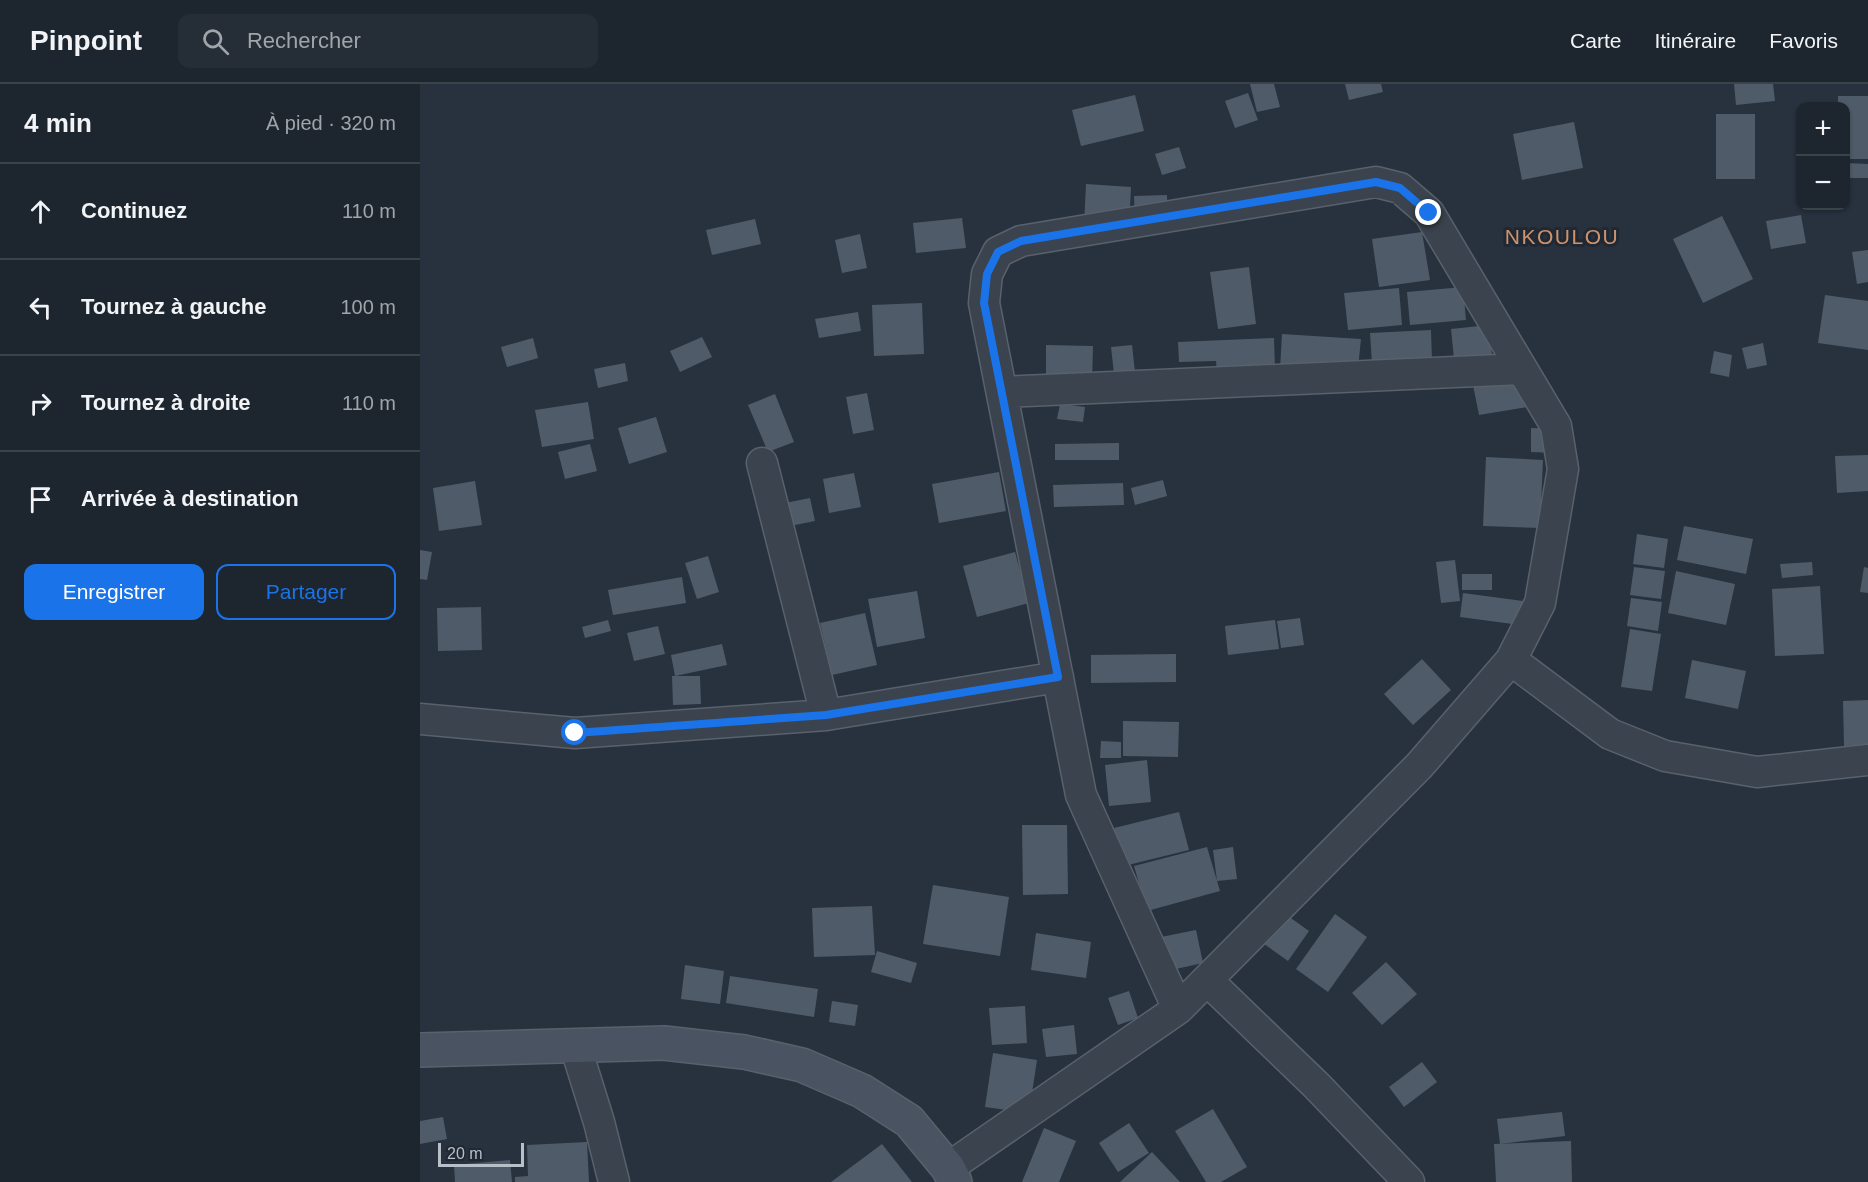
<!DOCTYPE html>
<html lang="fr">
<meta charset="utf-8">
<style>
:root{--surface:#1d262e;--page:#252e36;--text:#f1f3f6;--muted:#a0a5aa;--line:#3b434a;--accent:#1a73e8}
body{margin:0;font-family:Arial,sans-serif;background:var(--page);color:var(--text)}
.controls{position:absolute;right:18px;top:18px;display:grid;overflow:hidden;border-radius:12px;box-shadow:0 2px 4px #0004}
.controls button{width:54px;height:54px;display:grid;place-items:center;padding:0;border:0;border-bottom:2px solid var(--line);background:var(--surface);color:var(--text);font:30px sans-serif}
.scale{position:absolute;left:18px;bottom:15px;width:86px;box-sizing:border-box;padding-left:6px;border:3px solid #b7bfc9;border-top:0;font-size:16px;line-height:21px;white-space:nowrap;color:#b7bfc9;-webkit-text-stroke:4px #1f2833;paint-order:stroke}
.stop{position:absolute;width:18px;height:18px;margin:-14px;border:4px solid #1a73e8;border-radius:50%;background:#fff}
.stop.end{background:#1a73e8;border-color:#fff;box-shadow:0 2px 6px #0008}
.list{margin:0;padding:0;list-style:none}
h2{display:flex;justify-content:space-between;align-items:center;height:78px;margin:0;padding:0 24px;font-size:26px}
h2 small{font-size:20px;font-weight:400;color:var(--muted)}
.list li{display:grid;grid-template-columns:39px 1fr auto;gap:18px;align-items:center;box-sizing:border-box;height:96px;padding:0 24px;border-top:2px solid var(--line)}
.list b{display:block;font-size:22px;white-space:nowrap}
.list em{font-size:20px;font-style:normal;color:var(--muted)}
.actions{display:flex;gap:12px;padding:18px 24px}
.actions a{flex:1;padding:14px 0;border:2px solid var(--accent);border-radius:12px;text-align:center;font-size:21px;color:var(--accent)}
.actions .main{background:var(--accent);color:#fff}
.icon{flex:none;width:33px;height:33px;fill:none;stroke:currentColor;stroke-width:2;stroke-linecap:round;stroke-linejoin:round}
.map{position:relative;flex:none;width:1448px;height:1098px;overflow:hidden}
header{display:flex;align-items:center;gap:36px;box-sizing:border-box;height:84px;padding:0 30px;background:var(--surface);border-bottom:2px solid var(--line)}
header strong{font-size:28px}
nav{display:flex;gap:33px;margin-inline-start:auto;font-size:21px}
.search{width:420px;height:54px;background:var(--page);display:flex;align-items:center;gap:15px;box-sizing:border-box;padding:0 21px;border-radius:12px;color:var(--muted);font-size:22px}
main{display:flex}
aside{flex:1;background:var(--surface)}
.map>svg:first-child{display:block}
.building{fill:#505b69}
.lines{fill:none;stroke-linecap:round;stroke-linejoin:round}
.street-casing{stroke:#58616c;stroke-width:33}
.secondary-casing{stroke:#58616c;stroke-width:36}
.street{stroke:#3b444e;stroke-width:30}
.secondary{stroke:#495361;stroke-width:33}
.route{stroke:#1a73e8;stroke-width:8}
.labels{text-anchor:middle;stroke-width:6;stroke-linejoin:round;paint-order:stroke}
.quarter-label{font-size:21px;letter-spacing:1.5px;fill:#ce936c;stroke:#1f2833}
</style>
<header>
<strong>Pinpoint</strong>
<div class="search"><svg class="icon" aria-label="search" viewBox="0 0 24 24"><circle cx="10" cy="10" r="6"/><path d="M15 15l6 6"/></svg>Rechercher</div>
<nav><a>Carte</a><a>Itinéraire</a><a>Favoris</a></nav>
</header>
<main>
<aside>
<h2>4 min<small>À pied · 320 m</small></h2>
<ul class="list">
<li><svg class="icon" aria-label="ahead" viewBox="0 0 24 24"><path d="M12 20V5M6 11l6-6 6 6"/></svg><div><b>Continuez</b></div><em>110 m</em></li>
<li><svg class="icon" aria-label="left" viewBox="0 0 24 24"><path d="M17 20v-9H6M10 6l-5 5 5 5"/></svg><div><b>Tournez à gauche</b></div><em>100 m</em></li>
<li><svg class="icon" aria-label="right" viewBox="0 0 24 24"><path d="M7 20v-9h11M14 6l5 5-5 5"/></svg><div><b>Tournez à droite</b></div><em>110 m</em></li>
<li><svg class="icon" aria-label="arrive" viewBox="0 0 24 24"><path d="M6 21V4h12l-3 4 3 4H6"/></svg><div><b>Arrivée à destination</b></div></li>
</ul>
<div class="actions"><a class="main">Enregistrer</a><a>Partager</a></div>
</aside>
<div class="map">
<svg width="1448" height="1098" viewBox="0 0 1448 1098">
<rect width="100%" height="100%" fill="#27323e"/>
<path class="building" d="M830 0H854L860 23 837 28Z
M925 0H961L963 8 929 16Z
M1314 0H1353L1355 17 1316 21Z
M828 9 838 36 815 44 805 17Z
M715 11 724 47 661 62 652 26Z
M1418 12H1448V75H1426V22H1418Z
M1296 30H1335V95H1296Z
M1154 38 1163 84 1102 96 1093 50Z
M759 63 766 84 742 91 735 70Z
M1426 79 1448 80V94H1426Z
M666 100 711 103 709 146 664 142Z
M747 111 748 141 715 142 714 112Z
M1381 131 1386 159 1351 165 1346 137Z
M1302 132 1333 195 1283 219 1253 155Z
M542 134 546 164 496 169 493 139Z
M335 135 341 160 292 171 286 146Z
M1002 148 1010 196 959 203 952 155Z
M440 150 447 184 422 189 415 156Z
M1448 166V198L1437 200 1432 168Z
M829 183 836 240 798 245 790 188Z
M1043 203 1046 236 990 241 987 208Z
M979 204 982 241 928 246 924 209Z
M1405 211 1448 217V266L1398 259Z
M502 219 504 270 454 272 452 221Z
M438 228 441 247 399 254 395 235Z
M1069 241 1073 281 1035 285 1031 245Z
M1011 246 1012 277 952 280 950 249Z
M862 250 941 255 938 284 860 286Z
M282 253 292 273 260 288 250 267Z
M113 254 118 274 87 283 81 263Z
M854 254 855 285 797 288 796 277 759 278 758 258Z
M1343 259 1347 281 1327 285 1322 264Z
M626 261 673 262 672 299 626 298Z
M712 261 715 288 694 290 691 263Z
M1294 267 1312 271 1309 293 1290 289Z
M205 279 208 297 178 304 174 285Z
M1102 293 1107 323 1059 331 1053 301Z
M447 309 454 346 433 350 426 313Z
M355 310 374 358 348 368 328 321Z
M168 318 174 355 122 363 115 326Z
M640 320 665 323 663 338 637 335Z
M236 333 247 368 209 380 198 344Z
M1111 344 1135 345V369L1111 368Z
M699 359V376H635V360Z
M170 360 177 387 145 395 138 368Z
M1448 371V407L1417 409 1415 372Z
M1066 373 1123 376 1120 444 1063 442Z
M579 388 586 427 519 439 512 400Z
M434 389 441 423 409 429 403 395Z
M743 396 747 412 715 421 711 404Z
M55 397 62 441 19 447 13 404Z
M703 399 704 421 634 423 633 401Z
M390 414 395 437 370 442 365 419Z
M1264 442 1333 455 1326 490 1257 476Z
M1217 450 1248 455 1244 484 1213 480Z
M0 466 12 468 7 496 0 495Z
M595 468 609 519 557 533 543 482Z
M288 472 299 508 277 515 265 479Z
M1035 476 1040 517 1021 519 1016 478Z
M1392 478 1393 491 1362 494 1360 480Z
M1214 483 1245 487 1241 515 1210 511Z
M1444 483 1448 484V509L1440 508Z
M1256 487 1315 500 1306 541 1248 529Z
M1042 490H1072V506H1042Z
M262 493 266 519 193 531 188 506Z
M1400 502 1404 570 1355 572 1352 505Z
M497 507 505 554 457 563 448 515Z
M1043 509 1103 517 1100 541 1040 533Z
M1211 514 1242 518 1238 547 1207 542Z
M61 523 62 566 18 567 17 524Z
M445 529 457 581 412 591 400 539Z
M880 534 884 561 861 564 857 537Z
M188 536 191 547 165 554 162 543Z
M855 536 859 565 808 571 805 542Z
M238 542 245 570 214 577 207 549Z
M1210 545 1241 550 1232 607 1201 603Z
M302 560 307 581 255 592H280L281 620 253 621 252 592H255L251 571Z
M756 570V598L671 599V571Z
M1002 575 1031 606 993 641 964 610Z
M1272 576 1326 587 1318 625 1265 614Z
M1448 616V661L1424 662 1423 617Z
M703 637 759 638 758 673 703 672Z
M681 657 701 658V674H680Z
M727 676 731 718 689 722 685 681Z
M759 728 769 766 704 782 694 744Z
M602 741H647L648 810 603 811Z
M787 763 800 807 727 827 714 782Z
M813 763 817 795 797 797 793 766Z
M513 801 589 813 580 872 503 860Z
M452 822 455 871 394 873 392 824Z
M854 822 889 847 868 877 833 852Z
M915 830 947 853 908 908 876 885Z
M776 846 783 879 733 890 726 856Z
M616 849 671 858 666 894 611 886Z
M457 867 497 879 491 899 451 888Z
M966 878 997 910 962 941 932 909Z
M265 881 304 887 300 920 261 915Z
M310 892 398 905 394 933 306 919Z
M709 907 718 934 698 941 688 914Z
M412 917 438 921 435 942 409 938Z
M605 922 607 959 572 961 569 924Z
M654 941 657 970 626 973 622 945Z
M573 969 617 976 609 1029 565 1023Z
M1002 978 1017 998 984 1023 969 1003Z
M793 1025 827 1083 801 1098H786L755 1047Z
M1142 1028 1145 1052 1080 1060 1077 1035Z
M23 1033 27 1055 0 1060V1037Z
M709 1039 729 1069 698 1088 679 1059Z
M624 1044 656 1057 639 1098H602Z
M1151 1057 1152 1098H1076L1074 1060Z
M167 1058 169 1098H95V1093L108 1092 107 1061Z
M462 1060 492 1098H411Z
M732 1068 760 1098H700Z
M90 1076 92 1098H35L34 1081Z"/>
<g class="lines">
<defs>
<path id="street" d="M582 308 1102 285
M342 379 406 631
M1091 576 1190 650 1245 672 1337 688 1448 676
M0 635 155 649 406 631 638 593
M787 896 897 1002 989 1098
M155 961 179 1038 194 1098
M528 1084 758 925 999 682 1091 576 1120 519 1143 385 1136 342 1009 129 980 104 956 98 601 157 578 168 567 190 564 219 661 711 758 925"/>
<path id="secondary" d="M0 966 244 959 324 968 382 981 442 1007 489 1037 528 1084 535 1098"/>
</defs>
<use href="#street" class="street-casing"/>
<use href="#secondary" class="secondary-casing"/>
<use href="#street" class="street"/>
<use href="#secondary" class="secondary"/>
</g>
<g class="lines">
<path class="route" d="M155 649 406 631 638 593 564 219 567 190 578 168 601 157 956 98 980 104 1009 129"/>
</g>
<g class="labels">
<g class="quarter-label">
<text x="1142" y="160">NKOULOU</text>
</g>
</g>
</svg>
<div class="controls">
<button>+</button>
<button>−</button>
</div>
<div class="scale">20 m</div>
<div class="stop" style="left:155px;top:649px"></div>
<div class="stop end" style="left:1009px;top:129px"></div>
</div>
</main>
